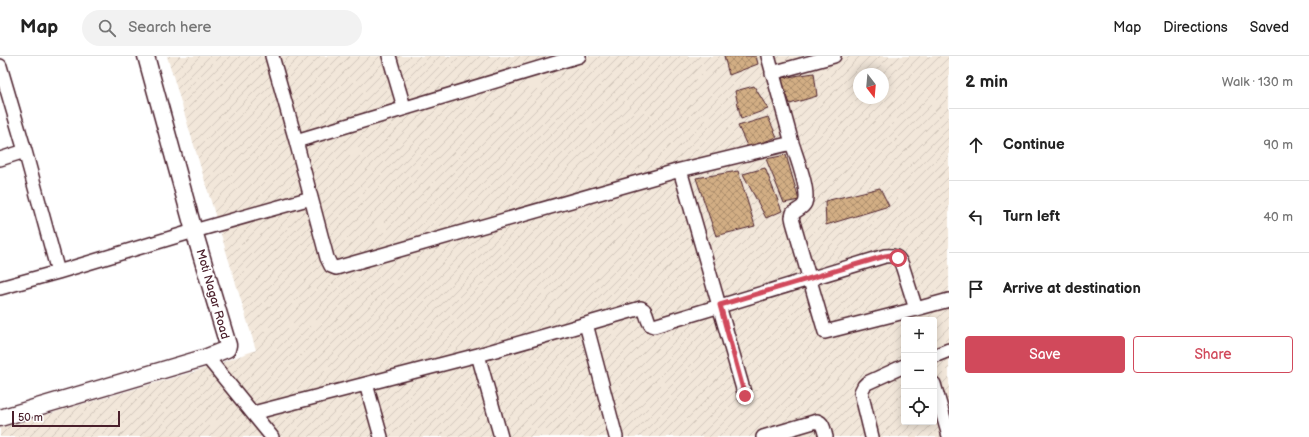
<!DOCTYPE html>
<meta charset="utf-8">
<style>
:root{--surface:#fff;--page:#f2f2f2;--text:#222;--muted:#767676;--line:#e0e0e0;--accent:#d1495b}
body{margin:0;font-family:"Balsamiq Sans",sans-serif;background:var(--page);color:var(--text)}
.controls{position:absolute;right:12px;bottom:12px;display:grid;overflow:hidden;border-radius:4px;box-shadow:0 2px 10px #0003}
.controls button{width:36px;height:36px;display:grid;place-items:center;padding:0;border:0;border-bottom:1px solid var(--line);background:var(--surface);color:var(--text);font:20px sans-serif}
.compass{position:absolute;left:853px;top:12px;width:36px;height:36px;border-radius:50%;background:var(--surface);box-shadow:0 2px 10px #0003;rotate:164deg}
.scale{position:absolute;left:12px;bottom:10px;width:108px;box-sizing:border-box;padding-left:4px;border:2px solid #4a1f2b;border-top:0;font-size:11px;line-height:14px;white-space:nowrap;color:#4a1f2b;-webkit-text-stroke:3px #fff;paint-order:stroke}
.stop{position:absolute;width:12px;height:12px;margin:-9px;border:3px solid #d1495b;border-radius:50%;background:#fff}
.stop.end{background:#d1495b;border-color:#fff;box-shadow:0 1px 4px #0008}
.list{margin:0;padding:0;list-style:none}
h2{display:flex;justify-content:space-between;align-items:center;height:52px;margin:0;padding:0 16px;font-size:17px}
h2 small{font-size:13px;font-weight:400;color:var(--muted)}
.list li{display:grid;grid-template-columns:26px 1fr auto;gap:12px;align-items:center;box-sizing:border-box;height:72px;padding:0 16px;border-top:1px solid var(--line)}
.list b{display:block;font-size:15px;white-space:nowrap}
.list em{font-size:13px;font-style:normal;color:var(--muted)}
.actions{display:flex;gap:8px;padding:12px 16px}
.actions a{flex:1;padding:9px 0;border:1px solid var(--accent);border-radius:4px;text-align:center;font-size:14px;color:var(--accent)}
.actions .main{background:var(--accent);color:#fff}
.icon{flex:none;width:22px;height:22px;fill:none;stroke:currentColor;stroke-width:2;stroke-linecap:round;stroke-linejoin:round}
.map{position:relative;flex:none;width:949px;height:381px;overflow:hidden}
header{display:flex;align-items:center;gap:24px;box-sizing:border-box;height:56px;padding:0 20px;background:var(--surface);border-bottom:1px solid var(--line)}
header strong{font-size:19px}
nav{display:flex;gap:22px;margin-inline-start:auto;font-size:14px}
.search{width:280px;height:36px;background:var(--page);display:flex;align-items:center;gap:10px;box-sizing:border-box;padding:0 14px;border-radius:22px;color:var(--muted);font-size:15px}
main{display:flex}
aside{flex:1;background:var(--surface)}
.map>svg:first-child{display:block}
.industrial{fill:url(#industrial-furrows);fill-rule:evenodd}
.building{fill:url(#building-cross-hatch);stroke:#4a1f2b}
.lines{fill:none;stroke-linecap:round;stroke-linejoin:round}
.minor-casing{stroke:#4a1f2b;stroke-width:16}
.tertiary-casing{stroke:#4a1f2b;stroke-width:19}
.minor{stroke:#fff;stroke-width:13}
.tertiary{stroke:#fff;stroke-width:16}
.route{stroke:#d1495b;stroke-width:5}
.labels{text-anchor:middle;stroke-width:4;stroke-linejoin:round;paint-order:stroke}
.street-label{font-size:12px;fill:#4a1f2b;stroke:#fff}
</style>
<header>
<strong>Map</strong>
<div class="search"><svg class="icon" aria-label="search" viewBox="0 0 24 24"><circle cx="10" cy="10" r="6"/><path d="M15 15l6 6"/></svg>Search here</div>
<nav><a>Map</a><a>Directions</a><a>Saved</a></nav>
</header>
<main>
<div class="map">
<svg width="949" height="381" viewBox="0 0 949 381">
<defs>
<pattern id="industrial-furrows" width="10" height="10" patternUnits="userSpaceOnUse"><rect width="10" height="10" fill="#f2e7da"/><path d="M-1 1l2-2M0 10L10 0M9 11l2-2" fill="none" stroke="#d1c6bb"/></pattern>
<pattern id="building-cross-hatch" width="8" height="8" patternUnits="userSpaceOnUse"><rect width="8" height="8" fill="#d2ae84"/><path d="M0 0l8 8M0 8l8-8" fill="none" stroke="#ac8d6c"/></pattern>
</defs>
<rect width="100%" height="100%" fill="#fff"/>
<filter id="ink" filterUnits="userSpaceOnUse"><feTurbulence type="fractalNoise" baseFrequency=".025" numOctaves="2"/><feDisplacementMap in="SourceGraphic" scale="8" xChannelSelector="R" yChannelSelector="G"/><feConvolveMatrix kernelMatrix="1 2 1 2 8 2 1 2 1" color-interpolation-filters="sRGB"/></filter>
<g filter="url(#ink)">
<path class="industrial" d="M167 0H949V381H0V372L200 314 256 294ZM859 18H883V42H859ZM904 264H934V366H904Z"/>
<path class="building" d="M724 0H756L758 8 729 19Z
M814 17 817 40 790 48 781 22Z
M754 30 768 53 741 63 735 35Z
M768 61 777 81 748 92 738 70Z
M786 99 799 144 784 147 766 103Z
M765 112 782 155 766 162 743 118Z
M738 115 755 170 716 180 696 122Z
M880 132 889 150 826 169 825 145Z"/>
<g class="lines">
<defs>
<path id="minor" d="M272 0 296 85 579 0
M389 0 404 51
M0 10 25 95 0 103
M772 17 834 0
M296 85 327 202 331 210 336 212 680 114 792 87 768 0
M792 87C796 100 810 135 805 147 803 152 797 154 793 157L792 161 793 166 825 276 916 253
M25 95 58 216
M680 114 745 340
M0 232 58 216 194 175 311 142
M478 299 501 381
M934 300 949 294
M207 301 272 381
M366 328 381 381
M934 328 949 380
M253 357 478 299 586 268
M616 381 586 268 641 252C648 255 646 264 651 269L654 270 885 200C894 199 898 200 902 209L916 253 949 244
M763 381 817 365C824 367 824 375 826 381
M872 381 861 336 864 330 867 327 904 310"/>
<path id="tertiary" d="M0 362 207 301 227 293 228 289 194 175 146 0"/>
</defs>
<use href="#minor" class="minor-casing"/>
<use href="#tertiary" class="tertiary-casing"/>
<use href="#minor" class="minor"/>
<use href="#tertiary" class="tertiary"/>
</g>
</g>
<g class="lines" filter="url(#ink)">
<path class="route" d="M745 340 720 249 885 200 891 199 898 202"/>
</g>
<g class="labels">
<g class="street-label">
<text transform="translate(213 238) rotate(74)" y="4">Moti Nagar Road</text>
</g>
</g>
</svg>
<div class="controls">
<button>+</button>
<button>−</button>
<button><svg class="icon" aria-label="locate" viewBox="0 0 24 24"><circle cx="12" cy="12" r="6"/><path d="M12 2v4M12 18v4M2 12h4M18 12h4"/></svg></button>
</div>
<svg class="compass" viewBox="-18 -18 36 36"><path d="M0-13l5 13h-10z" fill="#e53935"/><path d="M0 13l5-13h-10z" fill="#767676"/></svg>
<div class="scale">50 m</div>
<div class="stop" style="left:898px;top:202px"></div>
<div class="stop end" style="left:745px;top:340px"></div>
</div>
<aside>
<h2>2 min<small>Walk · 130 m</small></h2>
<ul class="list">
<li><svg class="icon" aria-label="ahead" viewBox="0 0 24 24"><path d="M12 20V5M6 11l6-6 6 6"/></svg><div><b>Continue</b></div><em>90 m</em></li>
<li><svg class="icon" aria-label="left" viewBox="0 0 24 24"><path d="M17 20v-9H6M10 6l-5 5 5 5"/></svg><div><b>Turn left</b></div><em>40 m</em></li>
<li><svg class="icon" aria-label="arrive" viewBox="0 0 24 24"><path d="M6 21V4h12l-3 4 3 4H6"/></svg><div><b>Arrive at destination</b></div></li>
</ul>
<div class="actions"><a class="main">Save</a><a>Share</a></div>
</aside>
</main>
